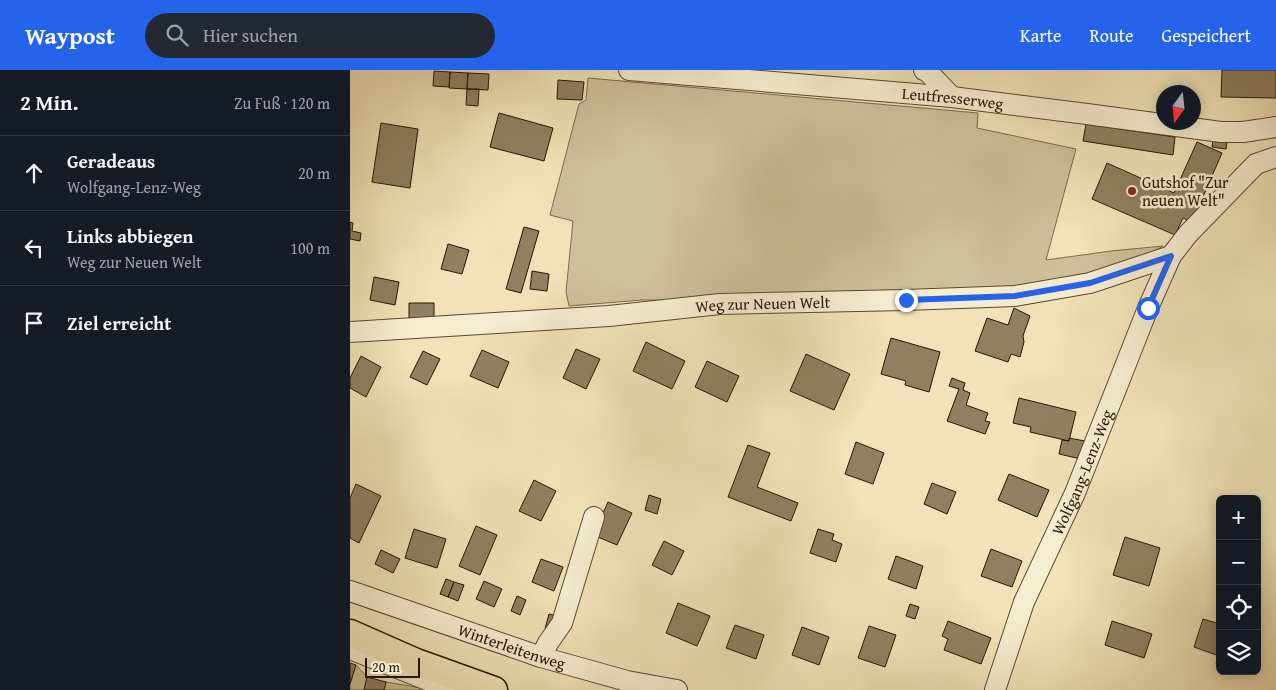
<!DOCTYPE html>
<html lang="de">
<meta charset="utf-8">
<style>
:root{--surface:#171b24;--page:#242831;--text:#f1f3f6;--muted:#9ea1a6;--line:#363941;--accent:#2563eb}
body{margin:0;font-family:"Gentium Book Plus",serif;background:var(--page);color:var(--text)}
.controls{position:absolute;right:15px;bottom:15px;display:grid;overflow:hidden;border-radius:8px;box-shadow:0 2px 12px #0003}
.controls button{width:45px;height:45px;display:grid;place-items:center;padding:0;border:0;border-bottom:1px solid var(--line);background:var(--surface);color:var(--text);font:25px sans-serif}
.compass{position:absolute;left:806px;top:15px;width:45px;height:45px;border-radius:50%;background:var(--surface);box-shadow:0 2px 12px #0003;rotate:195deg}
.scale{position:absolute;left:15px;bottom:12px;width:55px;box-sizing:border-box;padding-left:5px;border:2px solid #261504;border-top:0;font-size:14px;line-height:18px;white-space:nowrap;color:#261504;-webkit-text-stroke:4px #f6edd0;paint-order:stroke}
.stop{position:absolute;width:15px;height:15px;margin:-11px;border:4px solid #2563eb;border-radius:50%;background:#fff}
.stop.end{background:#2563eb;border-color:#fff;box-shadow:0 1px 5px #0008}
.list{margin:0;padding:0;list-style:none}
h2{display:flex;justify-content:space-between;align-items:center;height:65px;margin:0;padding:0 20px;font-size:21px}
h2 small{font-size:16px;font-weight:400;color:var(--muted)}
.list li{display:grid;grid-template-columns:32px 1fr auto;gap:15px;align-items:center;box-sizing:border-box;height:75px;padding:0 20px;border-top:1px solid var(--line)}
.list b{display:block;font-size:19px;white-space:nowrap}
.list p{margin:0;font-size:16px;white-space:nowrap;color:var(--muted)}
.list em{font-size:16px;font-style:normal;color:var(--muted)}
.icon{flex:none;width:28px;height:28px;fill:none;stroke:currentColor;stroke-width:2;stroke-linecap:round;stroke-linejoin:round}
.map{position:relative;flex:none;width:926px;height:620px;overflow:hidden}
header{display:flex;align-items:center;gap:30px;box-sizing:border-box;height:70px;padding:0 25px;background:var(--accent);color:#fff}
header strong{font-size:24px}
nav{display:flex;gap:28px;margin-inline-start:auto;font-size:18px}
.search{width:350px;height:45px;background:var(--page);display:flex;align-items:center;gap:12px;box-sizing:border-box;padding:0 18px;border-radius:28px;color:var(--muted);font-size:19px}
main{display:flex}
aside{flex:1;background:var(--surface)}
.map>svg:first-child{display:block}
.green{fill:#cec099;stroke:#7a6a4e}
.building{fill:#908061;stroke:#261504}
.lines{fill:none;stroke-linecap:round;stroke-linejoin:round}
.minor-casing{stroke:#594831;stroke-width:22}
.major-casing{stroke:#261504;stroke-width:29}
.minor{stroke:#f6edd0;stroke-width:20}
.major{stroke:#f1e3b7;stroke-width:26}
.route{stroke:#2563eb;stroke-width:6}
.poi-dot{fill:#8f2418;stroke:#f6edd0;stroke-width:2}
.labels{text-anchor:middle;stroke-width:5;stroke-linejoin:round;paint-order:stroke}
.street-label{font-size:16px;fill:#261504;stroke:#f6edd0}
.poi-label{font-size:16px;fill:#261504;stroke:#f6edd0;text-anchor:start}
</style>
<header>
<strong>Waypost</strong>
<div class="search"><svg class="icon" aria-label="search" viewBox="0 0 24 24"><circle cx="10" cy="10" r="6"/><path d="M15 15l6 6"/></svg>Hier suchen</div>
<nav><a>Karte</a><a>Route</a><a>Gespeichert</a></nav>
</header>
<main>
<aside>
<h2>2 Min.<small>Zu Fuß · 120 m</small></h2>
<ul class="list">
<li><svg class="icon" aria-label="ahead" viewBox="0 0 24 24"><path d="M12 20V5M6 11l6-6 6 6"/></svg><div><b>Geradeaus</b><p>Wolfgang-Lenz-Weg</p></div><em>20 m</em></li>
<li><svg class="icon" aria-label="left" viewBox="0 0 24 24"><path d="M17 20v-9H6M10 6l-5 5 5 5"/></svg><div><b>Links abbiegen</b><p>Weg zur Neuen Welt</p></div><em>100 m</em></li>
<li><svg class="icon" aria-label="arrive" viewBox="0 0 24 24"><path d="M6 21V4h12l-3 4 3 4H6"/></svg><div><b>Ziel erreicht</b></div></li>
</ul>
</aside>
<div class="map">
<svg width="926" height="620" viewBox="0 0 926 620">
<rect width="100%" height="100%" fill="#f1e3b7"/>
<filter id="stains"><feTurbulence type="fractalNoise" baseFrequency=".004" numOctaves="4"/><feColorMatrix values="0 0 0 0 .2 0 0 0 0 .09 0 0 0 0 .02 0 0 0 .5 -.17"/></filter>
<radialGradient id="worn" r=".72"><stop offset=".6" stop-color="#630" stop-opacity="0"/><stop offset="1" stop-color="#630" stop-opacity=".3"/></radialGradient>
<path class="green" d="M238 8 628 43 627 58 726 79 696 190 761 181 813 176 787 191 698 215 353 230H292L219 236 216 222 223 151 200 145 229 34 236 30Z
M6 595 17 607 14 620H0V614Z
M36 612 77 619 79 620H34Z"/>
<path class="building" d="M872 0H926V28L871 27Z
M84 1 100 2 99 17 83 16Z
M100 2 118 3 117 19 99 18Z
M118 3 139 4 138 20 117 19Z
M208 10 234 12 232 30 207 29Z
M117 19H129L128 36 116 35Z
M149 43 203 58 194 91 140 77Z
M31 53 68 59 60 118 22 112Z
M736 54 825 67 823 85 733 71Z
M863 70 877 72 876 79 862 77Z
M847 72 872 83 842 152 833 148 825 165 742 129 757 93 824 123Z
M0 152 3 153 2 161 11 163 10 171 0 169Z
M174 157 189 161 171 223 156 219Z
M98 174 119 180 112 204 91 199Z
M182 201 199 204 197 221 180 219Z
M24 207 49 212 45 235 20 230Z
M59 233H84V250H59Z
M664 238 680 246 673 266 674 272 670 287 661 284 658 292 625 281 637 248 658 255Z
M541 268 590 282 579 322 555 315 556 311 531 304Z
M296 272 335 291 322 319 283 301Z
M226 279 250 289 236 319 213 308Z
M132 280 159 292 148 318 120 306Z
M73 281 90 289 77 315 60 307Z
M456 284 500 304 484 340 440 321Z
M11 286 31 297 16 327 0 318V308Z
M357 291 389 306 377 332 345 317Z
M602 308 615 313 613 320 620 323 616 335 638 343 635 351 640 352 635 364 597 351 609 319 599 316Z
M669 328 726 342 719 371 680 362 681 357 663 353Z
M719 368 735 371 731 389 709 384 712 370 719 371Z
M506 372 534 383 523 414 495 404Z
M398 375 420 383 407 417 448 433 441 451 378 427Z
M659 404 699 420 687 447 648 430Z
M184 410 206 421 191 451 169 441Z
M582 413 606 422 597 444 574 434Z
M6 414 31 426 9 473 0 468V428Z
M299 425 311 429 307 444 295 440Z
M258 432 282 443 267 475 243 465Z
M126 456 147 465 130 505 109 496Z
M64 459 96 469 87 498 55 488Z
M468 459 484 464 482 470 492 474 486 492 460 483Z
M775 467 810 478 799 516 763 505Z
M314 471 334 481 322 505 302 495Z
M641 479 672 491 662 517 631 506Z
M31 480 50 489 43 503 25 494Z
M546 486 573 496 566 519 538 509Z
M191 489 213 497 204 521 182 512Z
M96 509 104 512 98 527 90 524Z
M134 511 152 519 144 537 126 529Z
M104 512 114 515 108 531 98 527Z
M167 526 176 530 170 545 161 541Z
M328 533 360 546 347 576 316 563Z
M560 534 569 537 565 549 556 546Z
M199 544 207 546 203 561 195 559Z
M853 549 870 554V595L866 594 869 586 844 577Z
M598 551 641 568 631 594 594 580 598 569 592 566Z
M762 551 802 564 794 588 755 575Z
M385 555 414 565 406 589 376 578Z
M519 556 546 565 535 597 508 588Z
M452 557 479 567 469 595 442 585Z
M0 593 6 595 0 614Z
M17 607 36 612 34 620H14Z"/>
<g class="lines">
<defs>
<g id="minor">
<path id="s1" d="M279 0 602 27 737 44 871 62H893L926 57"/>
<path d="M574 0 577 1 602 27"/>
<path id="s2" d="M0 262 259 246 370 234 556 230 665 226 740 213 821 186"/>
<path id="s3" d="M0 521 191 587 277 611 327 620"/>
<path d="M0 579 102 620"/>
<path d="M191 587 198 573 212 553 244 447"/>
<path id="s4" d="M645 620 674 532 725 423 798 238 821 186 838 164 906 94 926 87"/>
</g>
<path id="major" d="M0 563 66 592 144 620"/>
</defs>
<use href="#minor" class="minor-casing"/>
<use href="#major" class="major-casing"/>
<use href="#minor" class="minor"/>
<use href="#major" class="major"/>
</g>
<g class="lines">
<path class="route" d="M556 230 665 226 740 213 821 186 798 238"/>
</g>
<circle class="poi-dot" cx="782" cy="121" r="5"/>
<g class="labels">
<g class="street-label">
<text dy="6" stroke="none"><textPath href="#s1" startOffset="325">Leutfresserweg</textPath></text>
<text dy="6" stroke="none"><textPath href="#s2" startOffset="414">Weg zur Neuen Welt</textPath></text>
<text dy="6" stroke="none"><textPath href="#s4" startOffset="235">Wolfgang-Lenz-Weg</textPath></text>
<text dy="6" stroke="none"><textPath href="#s3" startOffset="171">Winterleitenweg</textPath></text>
</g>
<g class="poi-label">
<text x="792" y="118">Gutshof "Zur<tspan x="792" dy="18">neuen Welt"</tspan></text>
</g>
</g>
<rect width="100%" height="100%" filter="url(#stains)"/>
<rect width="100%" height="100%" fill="url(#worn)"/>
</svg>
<div class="controls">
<button>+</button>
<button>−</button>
<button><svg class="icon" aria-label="locate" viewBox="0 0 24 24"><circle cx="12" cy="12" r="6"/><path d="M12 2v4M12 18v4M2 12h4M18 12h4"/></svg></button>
<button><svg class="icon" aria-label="layers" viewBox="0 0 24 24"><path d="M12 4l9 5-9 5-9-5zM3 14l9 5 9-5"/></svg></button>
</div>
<svg class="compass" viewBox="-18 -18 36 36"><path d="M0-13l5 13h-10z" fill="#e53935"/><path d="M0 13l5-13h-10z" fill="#9ea1a6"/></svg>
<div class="scale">20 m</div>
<div class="stop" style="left:798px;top:238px"></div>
<div class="stop end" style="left:556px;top:230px"></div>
</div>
</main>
